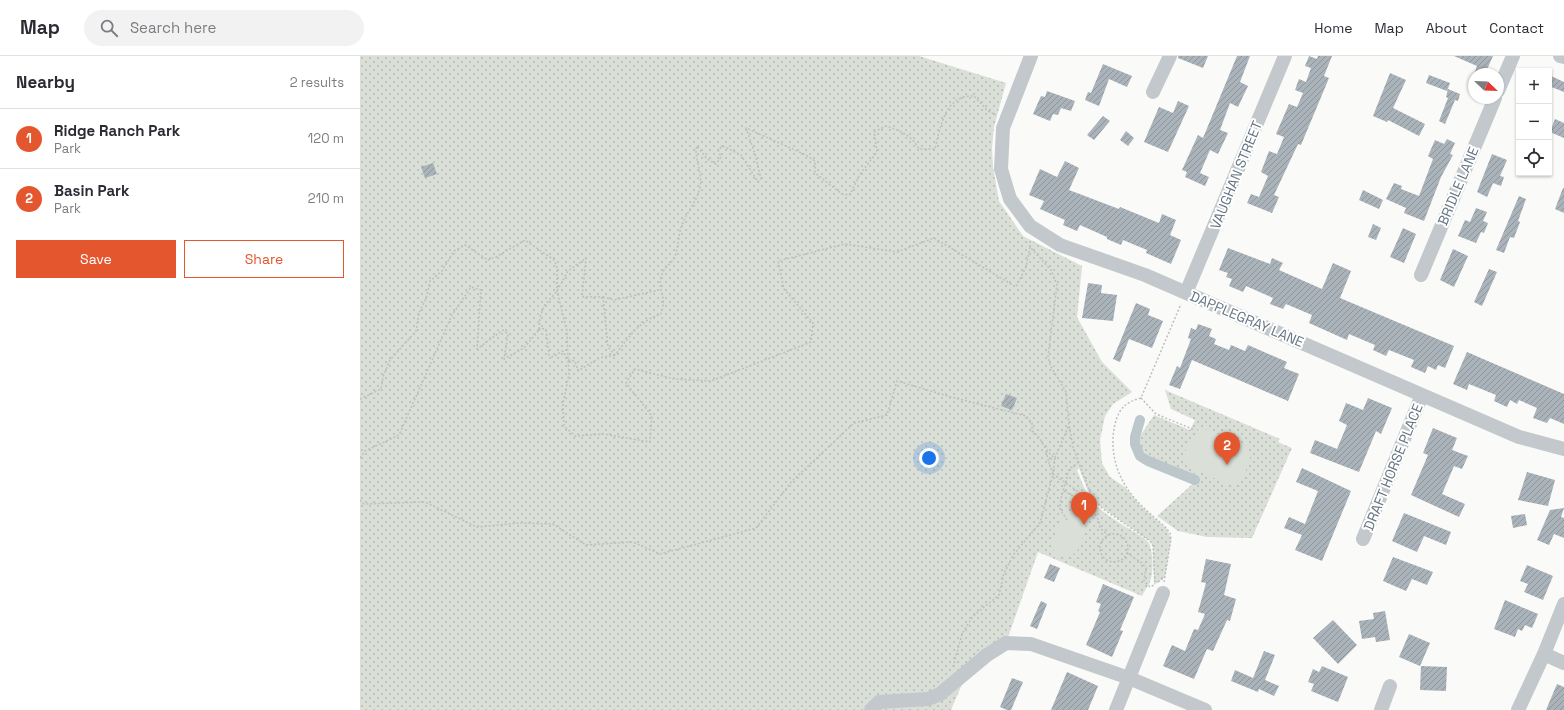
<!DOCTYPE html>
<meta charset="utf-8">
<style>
:root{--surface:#fff;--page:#f2f2f3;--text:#2b2b33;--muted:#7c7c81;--line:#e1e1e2;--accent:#e4572e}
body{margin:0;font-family:"Space Grotesk",sans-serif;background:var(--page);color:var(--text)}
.controls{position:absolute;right:12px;top:12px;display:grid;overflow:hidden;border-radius:0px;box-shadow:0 1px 3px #0004}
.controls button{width:36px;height:36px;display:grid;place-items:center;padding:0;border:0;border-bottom:1px solid var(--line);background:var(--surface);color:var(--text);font:20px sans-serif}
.compass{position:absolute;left:1108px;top:12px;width:36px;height:36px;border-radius:50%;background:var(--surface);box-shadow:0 1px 3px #0004;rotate:113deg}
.you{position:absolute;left:569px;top:402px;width:14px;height:14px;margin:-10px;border:3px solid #fff;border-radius:50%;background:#1a73e8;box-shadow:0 0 0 6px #1a73e833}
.badge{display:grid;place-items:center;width:26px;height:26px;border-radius:50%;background:var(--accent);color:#fff;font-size:13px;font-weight:700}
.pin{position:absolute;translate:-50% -33px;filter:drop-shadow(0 1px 2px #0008)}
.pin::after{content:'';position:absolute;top:21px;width:14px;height:12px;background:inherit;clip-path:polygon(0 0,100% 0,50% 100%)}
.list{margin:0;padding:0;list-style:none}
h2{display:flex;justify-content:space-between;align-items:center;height:52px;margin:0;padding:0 16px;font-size:17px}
h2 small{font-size:13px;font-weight:400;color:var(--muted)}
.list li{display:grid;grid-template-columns:26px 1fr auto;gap:12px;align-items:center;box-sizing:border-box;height:60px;padding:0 16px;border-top:1px solid var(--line)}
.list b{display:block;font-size:15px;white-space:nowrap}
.list p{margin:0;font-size:13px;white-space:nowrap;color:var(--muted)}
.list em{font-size:13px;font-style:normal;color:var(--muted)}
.actions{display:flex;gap:8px;padding:12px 16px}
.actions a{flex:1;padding:9px 0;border:1px solid var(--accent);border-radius:0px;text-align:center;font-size:14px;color:var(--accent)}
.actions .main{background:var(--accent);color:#fff}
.icon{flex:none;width:22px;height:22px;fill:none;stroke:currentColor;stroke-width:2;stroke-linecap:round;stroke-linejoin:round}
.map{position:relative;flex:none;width:1204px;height:654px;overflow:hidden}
header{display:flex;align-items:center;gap:24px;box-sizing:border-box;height:56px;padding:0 20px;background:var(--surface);border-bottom:1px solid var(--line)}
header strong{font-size:19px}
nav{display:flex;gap:22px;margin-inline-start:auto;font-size:14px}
.search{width:280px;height:36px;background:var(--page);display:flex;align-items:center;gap:10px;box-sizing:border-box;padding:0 14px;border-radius:22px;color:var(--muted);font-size:15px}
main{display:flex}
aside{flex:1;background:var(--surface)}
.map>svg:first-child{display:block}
.grass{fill:url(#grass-dots)}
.pitch{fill:#dadfd7}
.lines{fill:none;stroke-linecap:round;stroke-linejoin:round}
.canal{stroke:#bbc7cb;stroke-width:10}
.building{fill:url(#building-hatch)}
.path{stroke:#bbbfc2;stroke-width:1.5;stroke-dasharray:2 2;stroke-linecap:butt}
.minor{stroke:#c3c8cc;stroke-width:14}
.labels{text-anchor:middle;stroke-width:4;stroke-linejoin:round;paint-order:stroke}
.street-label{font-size:14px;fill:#657683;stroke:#fff}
</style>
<header>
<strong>Map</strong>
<div class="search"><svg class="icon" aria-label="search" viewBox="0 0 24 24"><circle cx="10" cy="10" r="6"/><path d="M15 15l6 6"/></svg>Search here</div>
<nav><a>Home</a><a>Map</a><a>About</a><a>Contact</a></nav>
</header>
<main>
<aside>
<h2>Nearby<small>2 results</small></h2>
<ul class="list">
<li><span class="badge">1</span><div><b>Ridge Ranch Park</b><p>Park</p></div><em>120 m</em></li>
<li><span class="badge">2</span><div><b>Basin Park</b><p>Park</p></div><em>210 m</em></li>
</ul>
<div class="actions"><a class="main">Save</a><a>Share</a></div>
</aside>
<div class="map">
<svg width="1204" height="654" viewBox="0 0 1204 654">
<defs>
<pattern id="grass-dots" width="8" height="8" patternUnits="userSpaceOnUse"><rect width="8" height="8" fill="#dadfd7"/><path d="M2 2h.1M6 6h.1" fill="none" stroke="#b4b9b4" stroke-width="1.8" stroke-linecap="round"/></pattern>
<pattern id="building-hatch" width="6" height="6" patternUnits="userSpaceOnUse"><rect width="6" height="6" fill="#aab3b9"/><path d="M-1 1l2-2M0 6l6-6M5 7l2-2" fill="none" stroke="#8e969c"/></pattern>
</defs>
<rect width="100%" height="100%" fill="#fafaf8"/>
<path class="grass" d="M0 0H559L646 27 634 71 632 92 633 111 639 145 663 180 722 210 717 261 742 306 772 336 753 348 745 360 740 384 742 407 750 421 765 431 780 449 807 473 811 483 805 521 794 529 793 490 790 485 737 448 728 435 719 412 717 414C730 448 736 452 766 471 774 476 783 480 789 487 793 497 794 515 790 526 788 531 784 535 782 540L678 496 646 587 603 626 591 654H0Z
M805 334 920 383 918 386 932 392 892 482 847 481 818 475 797 460 837 424 836 419C822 414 797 407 786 398 781 395 779 385 780 380L794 359 830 374 835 364 811 353Z"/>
<path class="pitch" d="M840 371 886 389C896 400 885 415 880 427L870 429 828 411 824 407 826 392Z
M706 455 716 456 726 467C721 485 722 504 698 500L692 492V487L702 457Z"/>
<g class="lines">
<path class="canal" d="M780 364 775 381V388L780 400 788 405 835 424"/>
</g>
<path class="building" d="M818 0H848L843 12 818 2Z
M877 0H890L880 26 888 30 878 51 870 47 860 74 868 77 858 98 850 94 840 117 849 121 845 130 825 121 827 116 822 114 838 79 843 82Z
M949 0 957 3 958 0H972L964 20 969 22 941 89 938 88 914 139 919 141 912 157 887 147 891 138 899 141 908 120 901 116 909 95 917 98 924 81 916 78 929 48 937 51 943 37 935 34 939 23 946 26 951 12 945 10Z
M1094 0H1133L1125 18H1114L1117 10Z
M743 8 772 20 767 31 749 23 739 50 725 44 728 36 731 37Z
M1030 17 1046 24 1033 52 1065 68 1059 80 1028 64 1027 66 1013 60Z
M1069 19 1090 27 1087 35 1066 27Z
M1189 19 1204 26V36L1189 30Z
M1088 33 1100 38 1098 45 1095 44 1085 68 1079 65 1088 42 1086 41Z
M687 35 715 45 711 55 701 52 698 59 693 58 690 65 673 58 681 40 685 41Z
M818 45 829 50 808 96 784 86 799 51 813 57Z
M743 60 750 65 734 84 727 79Z
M1195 63 1204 67V82L1190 76Z
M766 75 774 82 768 90 760 84Z
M1087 83 1095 87 1090 98 1093 99 1081 121 1064 165 1044 157 1046 152 1026 143 1034 127 1042 130 1041 133 1059 140 1073 103 1068 100 1075 84 1084 88Z
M1132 98 1147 104 1140 120 1144 121 1141 130 1133 127 1127 141 1117 136Z
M705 105 719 112 709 134 759 153 760 151 799 167 802 158 816 164 810 179 821 184 811 208 786 197 787 194 763 184 761 189 747 183V181L720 169 717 175 703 169 705 164 680 153 684 145 669 139 680 113 697 121Z
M73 107 77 118 65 122 61 111Z
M1203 132H1204V157L1195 153Z
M1003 134 1023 144 1019 153 999 144Z
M1159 140 1166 143 1158 165 1160 166 1154 182 1150 181 1144 197 1136 194Z
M1116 152 1127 156 1123 165 1128 167 1124 177 1121 176 1116 187 1098 180 1105 164 1110 166Z
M1013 168 1021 172 1016 184 1008 181Z
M1043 172 1056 178 1044 207 1030 201Z
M868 192 910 208 912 202 923 207 919 214 962 233 973 207 991 215 980 242 1094 290 1085 312 1078 309 1076 314 1068 310 1065 317 1051 311 1054 304 1029 294 1026 300 1013 294 1015 289 989 278 987 284 949 267 952 259 926 248 923 253 910 248 913 242 886 230 883 236 869 230 872 223 866 221 868 217 859 214Z
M1093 193 1108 200 1094 231 1080 224Z
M1129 213 1137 216 1122 250 1114 246Z
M728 227 742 229 741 237 757 239 753 265 722 262Z
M776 247 790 253 788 259 803 265 792 292 769 283 760 306 753 303Z
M838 268 852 273 849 280 856 283 854 288 869 294 871 289 885 295 888 289 927 306 924 312 939 318 928 345 832 304 820 333 809 329 817 310 820 312 831 283 828 282 831 272 836 274Z
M1107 296 1204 338V368L1190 362 1187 367 1173 362 1177 352 1159 344 1157 348 1150 344 1147 351 1134 345 1136 339 1109 328 1107 334 1093 328Z
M646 338 657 342 652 354 641 350Z
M1008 342 1032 352 1021 378 1016 375 999 416 950 397 955 384 977 393 987 369 979 365 986 347 1003 354Z
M1073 372 1097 382 1092 394 1108 400 1102 413 1094 410 1082 438 1105 448 1099 461 1051 439 1068 399 1063 397Z
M942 412 991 435 962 505 935 494 942 479 924 472 929 461 945 468 958 435 936 426Z
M1167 416 1195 424 1188 450 1158 444Z
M1204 452 1201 461 1204 462V482L1194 478 1189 489 1177 484 1190 454Z
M1044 457 1091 476 1086 489 1064 480 1057 496 1032 485Z
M1165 458 1167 469 1153 472 1151 460Z
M1033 501 1073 516 1067 529 1052 523 1046 535 1023 525Z
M846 503 871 508 864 539 876 543 870 565 867 564 853 595 847 593 834 623 803 610 812 589 825 595 834 573 838 574 845 558 838 556 846 527 841 526Z
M690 508 700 512 694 526 684 522Z
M1167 509 1193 520 1183 544 1164 536 1168 528 1160 525Z
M743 528 774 541 760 574 763 575 752 601 726 589 740 556 738 555 741 548 736 546Z
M1145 544 1178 558 1172 572 1165 569 1162 575 1158 573 1155 581 1134 573Z
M681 545 687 548 677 573 670 570Z
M1025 555 1030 584 1016 586 1015 581 1002 583 999 565 1014 563 1013 557Z
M973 564 997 589 978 608 953 582Z
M1049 578 1070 587 1060 610 1039 601Z
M904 595 915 599 905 624 919 630 914 640 899 633 898 636 871 625 875 614 893 622Z
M962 610 988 621 978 646 951 635 954 628 948 626 953 613 959 616Z
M1061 610 1087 611 1086 635 1060 634Z
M707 616 738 630 728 654H691Z
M652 622 663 626 651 654H647L640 651Z
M1197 628 1204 631V654H1186Z"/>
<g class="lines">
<path class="path" d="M670 185V191L691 214 697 229 688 300 690 309 706 336 709 369 713 391 732 442 743 453 790 485 793 490 795 528
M243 241 254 244 299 234
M179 274 182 272 186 274 189 299 192 301 203 295 208 304 215 305 218 315 239 302 255 299
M781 342 796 358 835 374
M0 343 21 333 23 321 30 304 56 275 59 257 66 243 70 225 82 215 94 195 105 189 128 204 136 201 165 184 194 204 197 211V235L207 275 208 304 209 318 203 348 204 370 215 380 244 378 290 386 292 360 266 327 275 313 314 323 351 325 451 286 453 267 424 233 418 205 485 188 537 196 574 182 656 231 666 211 670 191
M686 395 689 407 693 400
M0 402 5 395 39 379 92 259 111 231 121 234 117 293 143 274 148 278 144 303 164 292 179 274 180 261 184 250 197 235 208 215 226 202 222 241H243L248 291 255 299C269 281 279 265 301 258 302 254 304 247 303 243 302 235 299 231 301 222 303 210 312 209 315 200 319 190 318 179 322 169 327 155 337 146 340 131 343 117 333 99 337 90L347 103 356 108 361 101 358 94 363 90 381 99 398 126 401 123 395 98 386 72 446 99 455 105V117L482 138 490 139 500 118 517 96 514 76 526 70C541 75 551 79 559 93H575C579 77 583 49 601 42 605 40 610 40 614 40L628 55 636 59
M695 402 693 418 720 437C723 454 738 452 740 472L748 479
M704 435 713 440
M0 444 4 448 65 446 117 471 159 467 193 468 226 489 273 486 300 498 396 472 432 425 494 367 527 359 537 325 591 341 666 360 672 367V375C682 381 683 394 695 402L709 369
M707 464C705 460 701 456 700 452 699 446 707 422 709 413L718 407
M740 492a14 14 0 1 1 28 0a14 14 0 1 1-28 0Z
M767 497 782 507 786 512 784 525 790 531 794 529
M798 526 805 521
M804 526 811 483 810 477C802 466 790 459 781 449 759 428 748 398 755 368 759 352 766 346 781 342L821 248
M593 611 602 578 613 560 639 539 644 517 654 498 680 467 693 418 689 407"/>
<path class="minor" d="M671 0 643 72 641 113 650 143 670 170 700 189 785 219 1159 381 1204 393
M1200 0 1204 1
M1138 35 1153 0
M793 36 810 0
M1061 219 1135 42
M826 237 925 0
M1003 483 1062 339
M1184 598 1204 607
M511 654 519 646 568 643 580 638 627 599 646 587 671 588 769 622 845 654
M756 654 803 537
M1021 654 1030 630
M1158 654 1184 598 1204 548"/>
</g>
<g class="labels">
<g class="street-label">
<text transform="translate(876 119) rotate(-68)" y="5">VAUGHAN STREET</text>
<text transform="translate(1098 130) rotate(-67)" y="5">BRIDLE LANE</text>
<text transform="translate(887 263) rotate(23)" y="5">DAPPLEGRAY LANE</text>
<text transform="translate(1033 411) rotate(-68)" y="5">DRAFT HORSE PLACE</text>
</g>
</g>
</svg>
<div class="controls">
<button>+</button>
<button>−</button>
<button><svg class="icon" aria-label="locate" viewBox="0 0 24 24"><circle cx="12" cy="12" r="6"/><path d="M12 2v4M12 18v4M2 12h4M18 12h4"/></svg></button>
</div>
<svg class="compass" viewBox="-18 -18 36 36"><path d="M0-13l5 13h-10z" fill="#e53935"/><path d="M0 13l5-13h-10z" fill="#7c7c81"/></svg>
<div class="you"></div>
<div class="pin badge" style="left:724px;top:469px">1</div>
<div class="pin badge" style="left:867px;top:409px">2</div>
</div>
</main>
